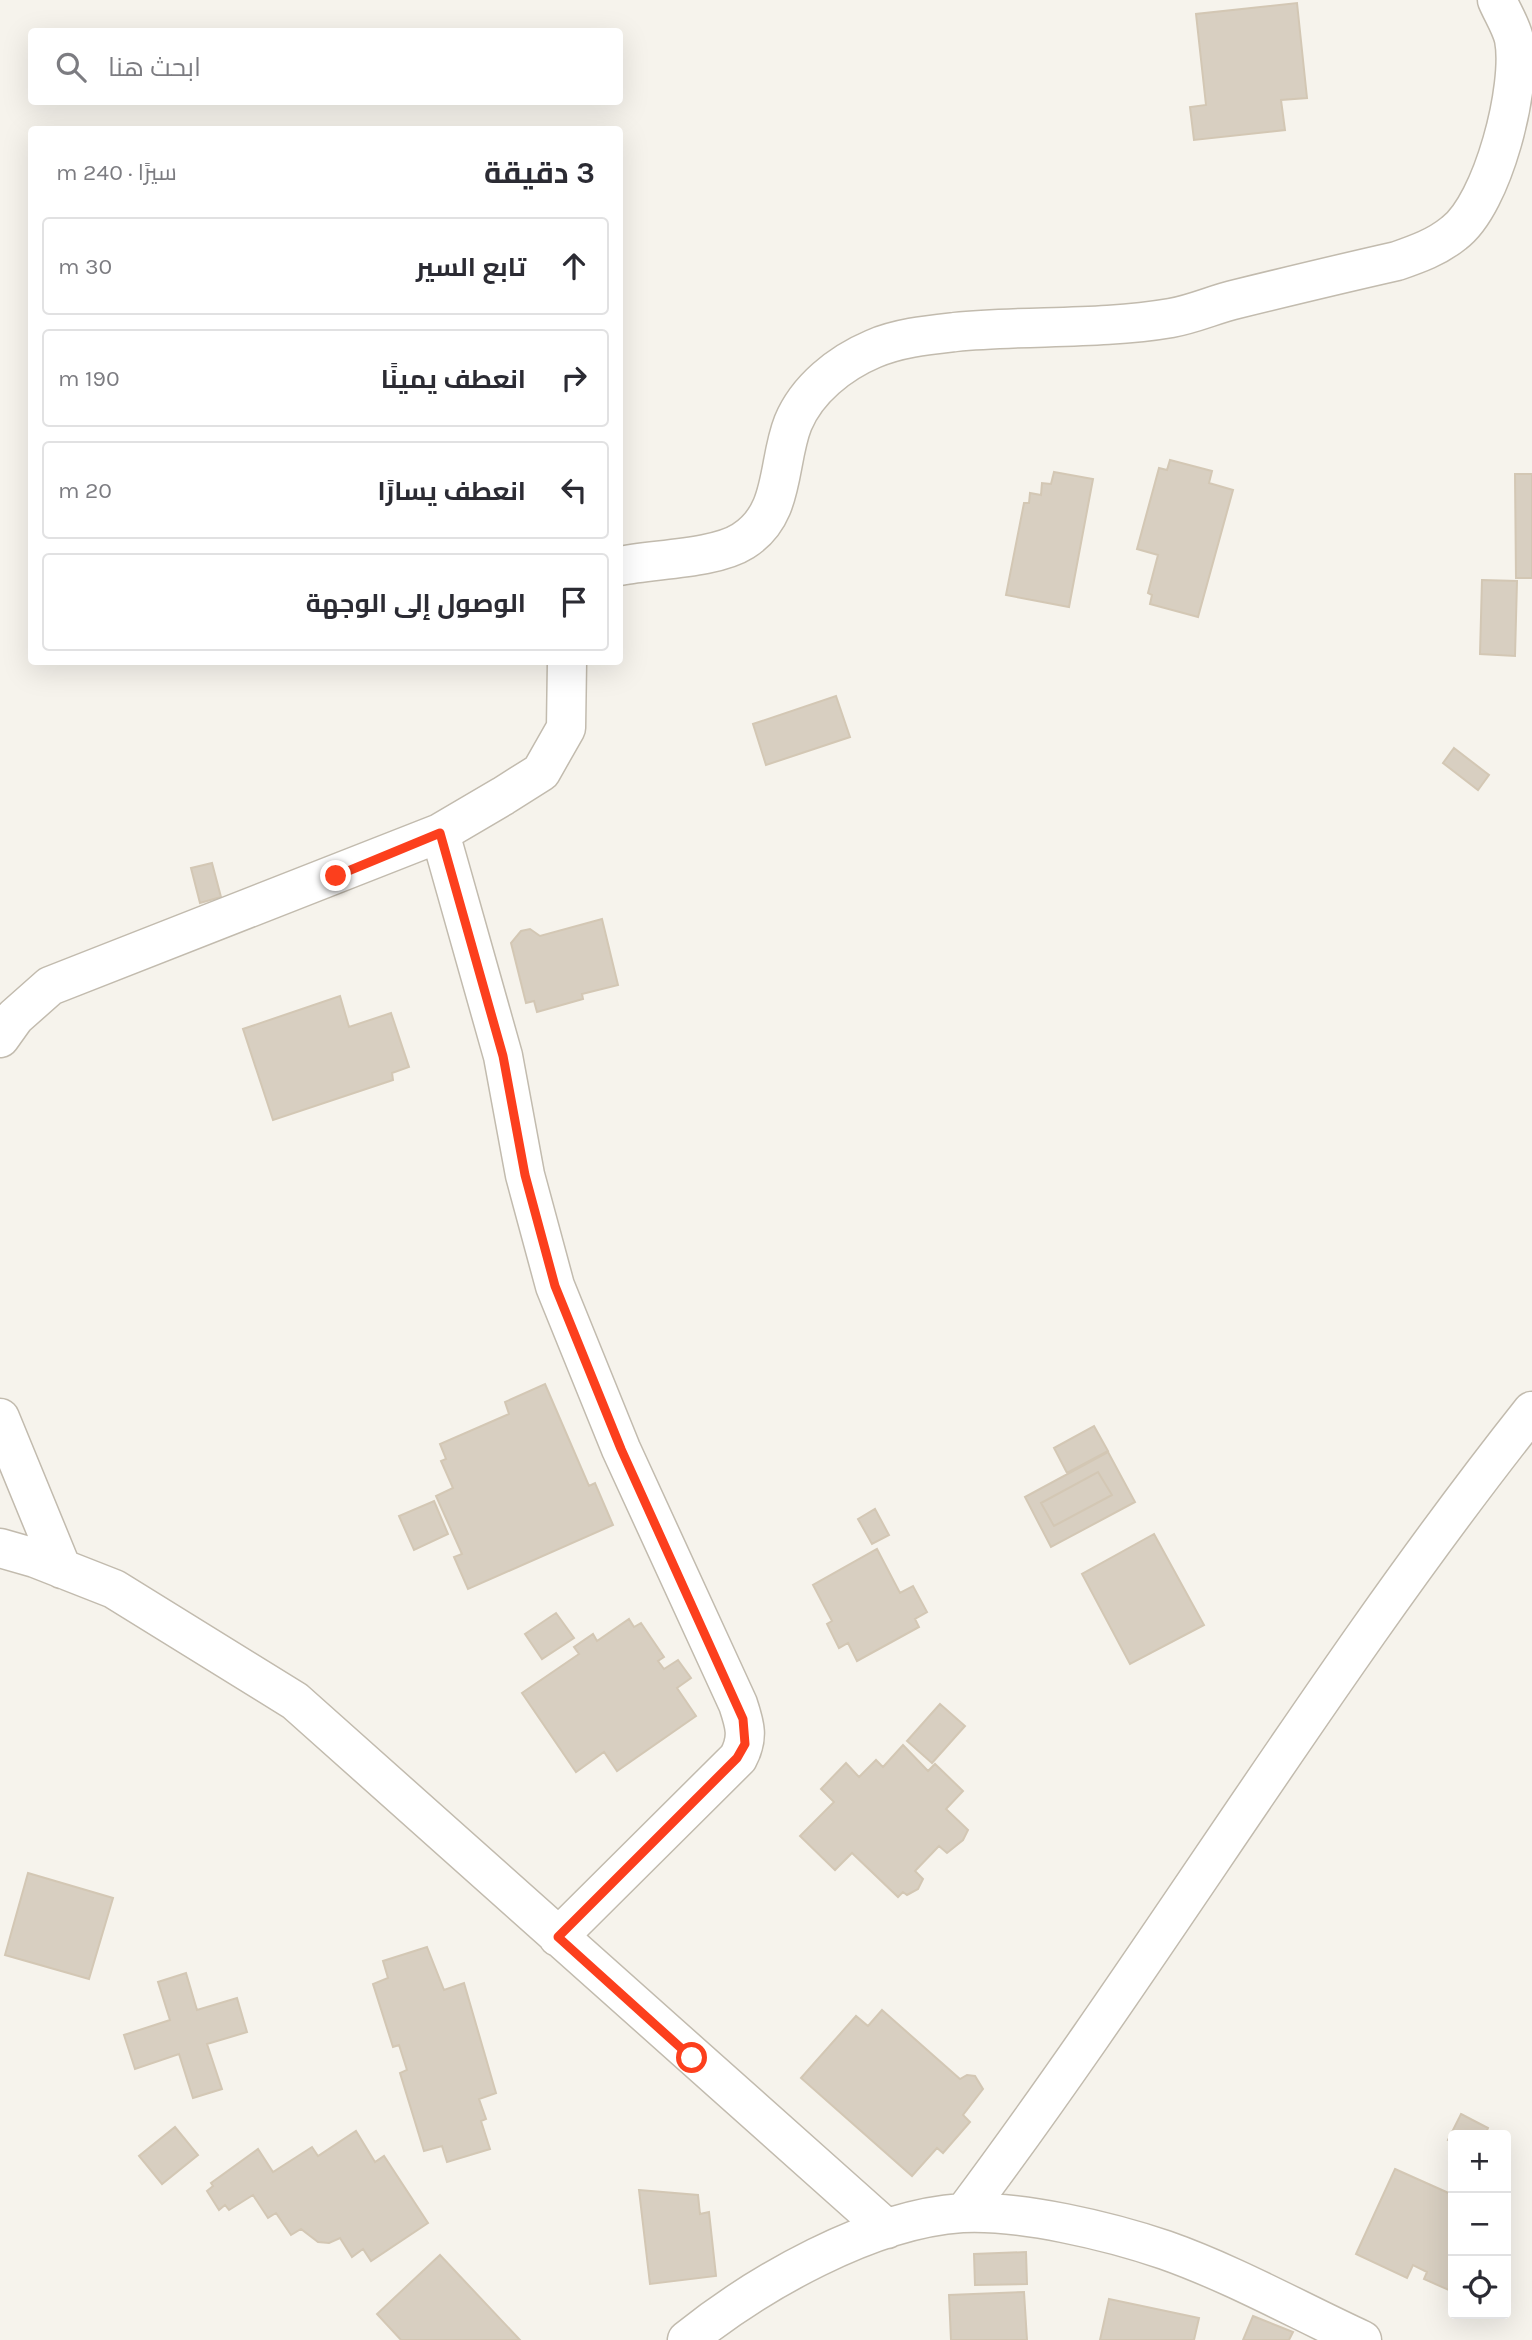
<!DOCTYPE html>
<html lang="ar">
<meta charset="utf-8">
<style>
:root{--surface:#fff;--page:#f7f7f7;--text:#2b2b33;--muted:#7c7c81;--line:#e1e1e2}
body{margin:0;font-family:Karla,Cairo,sans-serif;background:var(--page);color:var(--text);direction:rtl}
.controls{position:absolute;right:21px;bottom:21px;display:grid;overflow:hidden;border-radius:7px;box-shadow:0 7px 28px #0002}
.controls button{width:63px;height:63px;display:grid;place-items:center;padding:0;border:0;border-bottom:2px solid var(--line);background:var(--surface);color:var(--text);font:35px sans-serif}
.stop{position:absolute;width:21px;height:21px;margin:-16px;border:5px solid #fc3f1d;border-radius:50%;background:#fff}
.stop.end{background:#fc3f1d;border-color:#fff;box-shadow:0 2px 7px #0008}
.list{margin:0;padding:0;list-style:none}
h2{display:flex;justify-content:space-between;align-items:center;height:91px;margin:0;padding:0 28px;font-size:30px}
h2 small{font-size:23px;font-weight:400;color:var(--muted)}
.list li{display:grid;grid-template-columns:46px 1fr auto;gap:21px;align-items:center;box-sizing:border-box;height:98px;margin:0 14px 14px;padding:0 14px;border:2px solid var(--line);border-radius:7px}
.list b{display:block;font-size:26px;white-space:nowrap}
.list em{font-size:23px;font-style:normal;color:var(--muted)}
.icon{flex:none;width:38px;height:38px;fill:none;stroke:currentColor;stroke-width:2;stroke-linecap:round;stroke-linejoin:round}
.map{position:relative;flex:none;width:1532px;height:2340px;overflow:hidden;direction:ltr}
.search{position:absolute;background:var(--surface);box-shadow:0 7px 28px #0002;left:28px;top:28px;width:595px;height:77px;display:flex;align-items:center;gap:18px;box-sizing:border-box;padding:0 24px;border-radius:7px;color:var(--muted);font-size:26px}
.panel{position:absolute;background:var(--surface);box-shadow:0 7px 28px #0002;left:28px;top:126px;width:595px;height:539px;border-radius:7px;direction:rtl}
.map>svg:first-child{display:block}
.building{fill:#d8cfc1;stroke:#d3c7b4;stroke-width:2;fill-rule:evenodd}
.lines{fill:none;stroke-linecap:round;stroke-linejoin:round}
.street-casing{stroke:#c2bbae;stroke-width:41}
.street{stroke:#fff;stroke-width:38}
.route{stroke:#fc3f1d;stroke-width:9}
</style>
<div class="map">
<svg width="1532" height="2340" viewBox="0 0 1532 2340">
<rect width="100%" height="100%" fill="#f6f3ec"/>
<path class="building" d="M1297 3 1307 98 1281 100 1285 130 1194 140 1190 107 1206 105 1196 14Z
M1170 460 1212 471 1209 483 1233 490 1198 617 1150 604 1152 595 1148 593 1158 555 1137 549 1159 468 1167 470Z
M1054 472 1093 479 1069 607 1006 595 1024 503H1029L1030 493 1041 495 1042 483 1051 484Z
M1515 474H1532V578H1516Z
M1482 580 1517 581 1515 656 1480 654Z
M836 696 850 737 766 765 753 724Z
M1454 748 1489 775 1478 790 1443 763Z
M212 863 221 897 200 903 191 868Z
M602 919 618 985 582 994 583 999 537 1012 534 1001 526 1003 511 943 521 931 530 929 540 936Z
M340 996 349 1027 391 1013 409 1067 392 1073 393 1080 273 1120 243 1029Z
M545 1384 589 1486 595 1483 613 1525 468 1589 454 1557 462 1554 436 1496 453 1488 441 1461 446 1459 440 1444 509 1414 505 1402Z
M1094 1426 1108 1451 1067 1473 1054 1448Z
M1108 1452 1135 1502 1051 1547 1025 1497ZM1098 1472 1112 1495 1054 1526 1041 1503Z
M1098 1472 1112 1495 1054 1526 1041 1503Z
M434 1501 448 1534 414 1550 399 1516Z
M875 1509 889 1535 872 1544 858 1519Z
M1154 1534 1204 1625 1130 1664 1082 1574Z
M877 1549 900 1593 913 1586 927 1612 915 1619 919 1627 857 1661 848 1643 839 1648 827 1624 832 1621 813 1585Z
M556 1613 574 1638 542 1659 525 1634Z
M629 1619 634 1627 641 1623 664 1657 658 1661 664 1669 678 1660 691 1678 677 1688 696 1716 617 1771 604 1752 576 1772 522 1693 579 1654 574 1647 593 1634 597 1641Z
M940 1704 965 1726 932 1763 907 1741Z
M903 1745 928 1771 935 1764 963 1791 946 1809 968 1830 963 1840 947 1853 939 1846 915 1871 923 1879 918 1889 907 1895 903 1892 898 1897 852 1853 835 1870 800 1836 834 1802 821 1789 846 1763 859 1777 876 1760 883 1767Z
M28 1873 113 1898 89 1979 5 1955Z
M427 1947 444 1990 464 1983 496 2093 479 2099 486 2119 481 2121 490 2149 447 2162 442 2146 424 2151 400 2073 407 2070 399 2045 393 2047 373 1984 388 1978 383 1961Z
M186 1973 197 2010 237 1998 247 2032 207 2044 222 2089 193 2098 179 2054 135 2069 124 2035 170 2020 158 1982Z
M882 2010 960 2079 967 2075 975 2076 983 2089 963 2115 970 2122 943 2153 937 2148 912 2176 801 2078 856 2016 868 2026Z
M1461 2114 1488 2128 1485 2135H1453V2142L1448 2140Z
M175 2127 198 2155 162 2184 139 2156Z
M356 2131 375 2162 384 2156 428 2223 371 2261 363 2249 352 2257 340 2238 329 2243 318 2242 301 2229 291 2235 276 2213 268 2218 253 2195 229 2210 225 2205 219 2210 207 2191 213 2186 211 2183 258 2149 273 2172 312 2147 318 2156Z
M1395 2169 1453 2195V2286L1451 2291 1424 2279 1427 2272 1413 2265 1407 2278 1356 2254Z
M639 2190 698 2195 700 2214 709 2212 716 2276 650 2284Z
M1026 2252 1027 2284 975 2285 974 2254Z
M440 2255 520 2340H401L377 2314Z
M1024 2292 1027 2340H951L949 2295Z
M1109 2299 1199 2318 1194 2340H1100Z
M1253 2316 1293 2332 1289 2340H1243Z"/>
<g class="lines">
<defs>
<path id="street" d="M620 566C653 559 715 559 743 541 786 514 777 463 793 423 807 389 840 363 873 349 898 338 928 335 955 332 1027 325 1100 330 1171 318 1194 314 1215 304 1237 299 1290 286 1344 273 1397 261 1417 254 1437 247 1454 233 1493 204 1523 85 1514 39 1511 26 1502 12 1497 0
M440 833 503 1056 525 1175 555 1286 621 1449 738 1704C745 1725 749 1738 738 1758L558 1937
M0 1038 15 1017 50 986 440 833 503 796 541 772 566 728 567 662
M0 1418 62 1569
M0 1548 35 1558 114 1589 295 1701 887 2229
M964 2213C1160 1951 1328 1668 1532 1411
M687 2340C758 2283 870 2219 962 2213 1021 2210 1109 2231 1165 2250 1233 2274 1297 2310 1362 2340"/>
</defs>
<use href="#street" class="street-casing"/>
<use href="#street" class="street"/>
</g>
<g class="lines">
<path class="route" d="M336 876 440 833 503 1056 525 1175 555 1286 621 1449 743 1719 745 1744 737 1758 558 1937 692 2058"/>
</g>
</svg>
<div class="controls">
<button>+</button>
<button>−</button>
<button><svg class="icon" aria-label="locate" viewBox="0 0 24 24"><circle cx="12" cy="12" r="6"/><path d="M12 2v4M12 18v4M2 12h4M18 12h4"/></svg></button>
</div>
<div class="stop" style="left:692px;top:2058px"></div>
<div class="stop end" style="left:336px;top:876px"></div>
<div class="search"><svg class="icon" aria-label="search" viewBox="0 0 24 24"><circle cx="10" cy="10" r="6"/><path d="M15 15l6 6"/></svg>ابحث هنا</div>
<section class="panel">
<h2>3 دقيقة<small>سيرًا · 240 m</small></h2>
<ul class="list">
<li><svg class="icon" aria-label="ahead" viewBox="0 0 24 24"><path d="M12 20V5M6 11l6-6 6 6"/></svg><div><b>تابع السير</b></div><em>30 m</em></li>
<li><svg class="icon" aria-label="right" viewBox="0 0 24 24"><path d="M7 20v-9h11M14 6l5 5-5 5"/></svg><div><b>انعطف يمينًا</b></div><em>190 m</em></li>
<li><svg class="icon" aria-label="left" viewBox="0 0 24 24"><path d="M17 20v-9H6M10 6l-5 5 5 5"/></svg><div><b>انعطف يسارًا</b></div><em>20 m</em></li>
<li><svg class="icon" aria-label="arrive" viewBox="0 0 24 24"><path d="M6 21V4h12l-3 4 3 4H6"/></svg><div><b>الوصول إلى الوجهة</b></div></li>
</ul>
</section>
</div>
